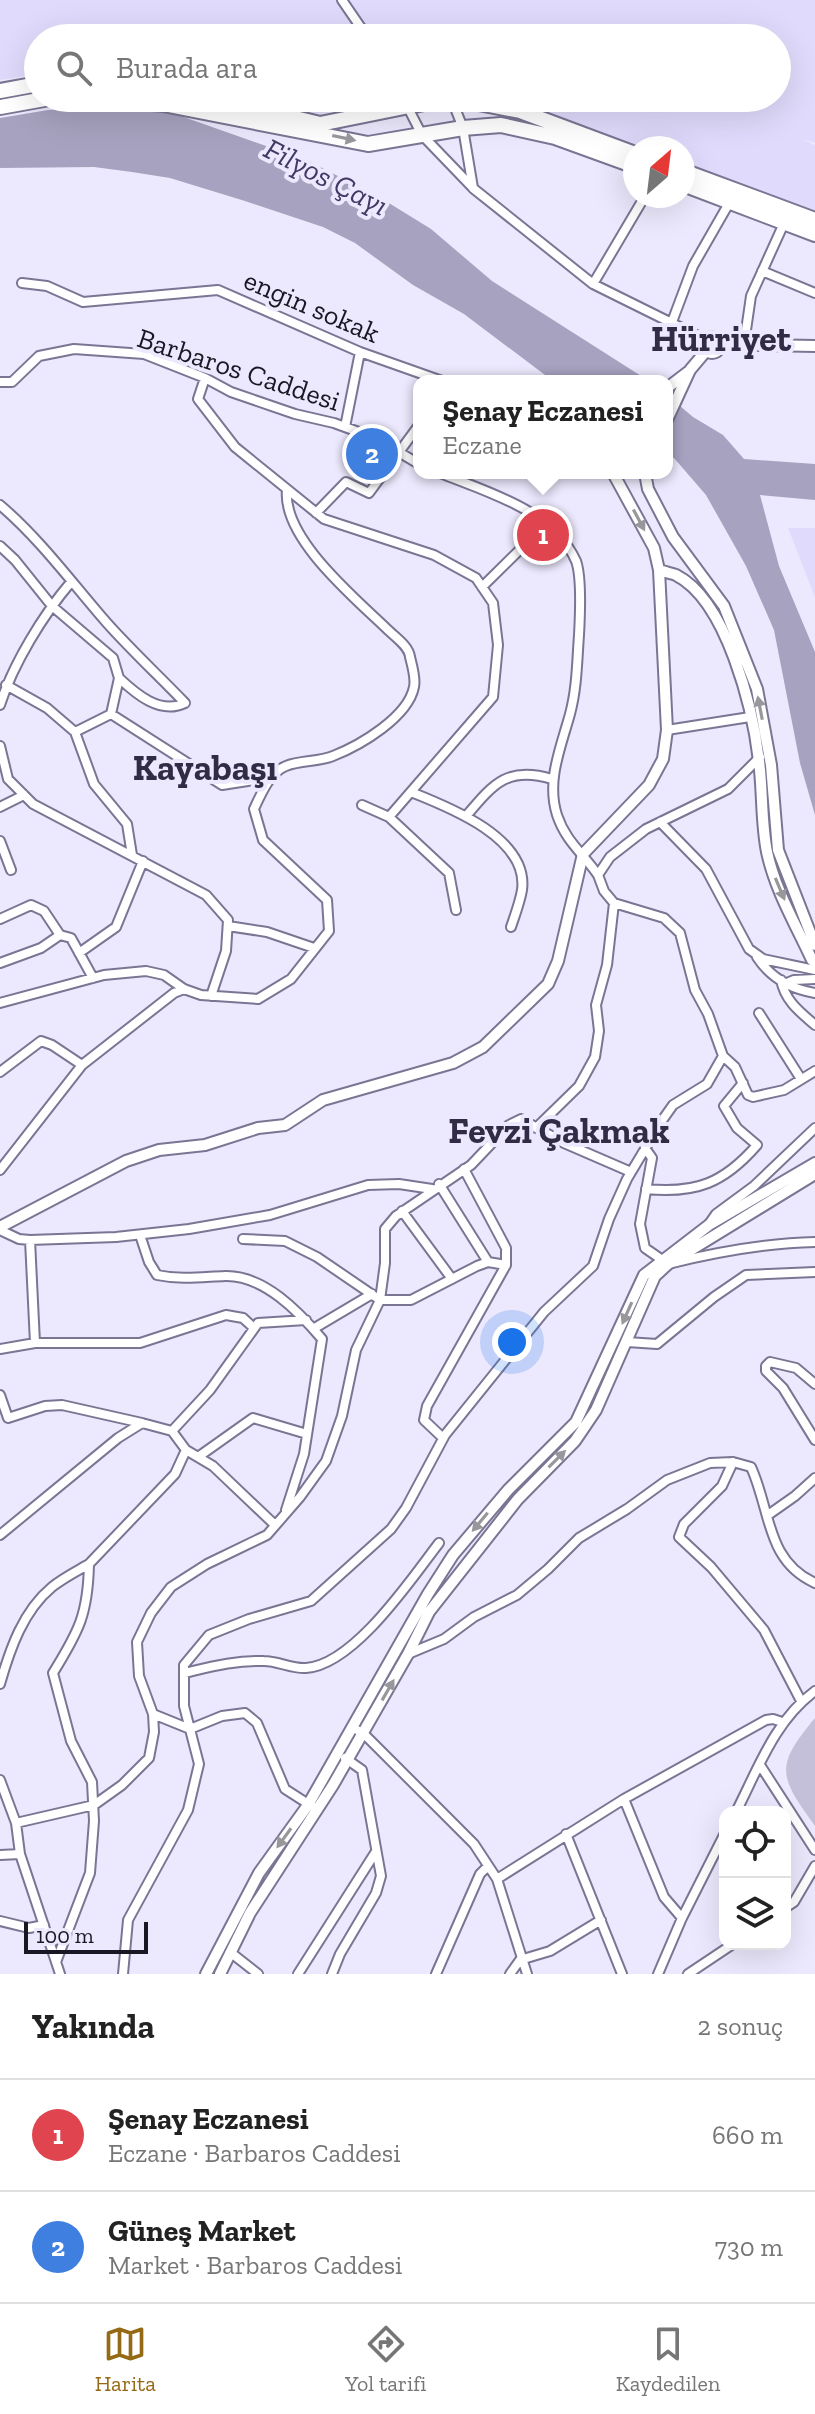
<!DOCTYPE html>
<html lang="tr">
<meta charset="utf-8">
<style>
:root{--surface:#fff;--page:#f2f2f2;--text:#222;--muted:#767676;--line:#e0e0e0;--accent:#946a14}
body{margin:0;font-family:"Zilla Slab",serif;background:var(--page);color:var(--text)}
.controls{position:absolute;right:24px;bottom:24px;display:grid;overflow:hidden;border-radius:16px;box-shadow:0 8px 32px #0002}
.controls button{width:72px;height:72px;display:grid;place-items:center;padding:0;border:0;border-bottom:2px solid var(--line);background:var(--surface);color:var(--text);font:40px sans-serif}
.compass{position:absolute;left:623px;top:136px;width:72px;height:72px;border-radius:50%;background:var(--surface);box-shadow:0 8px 32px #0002;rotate:28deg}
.scale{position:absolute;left:24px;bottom:20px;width:124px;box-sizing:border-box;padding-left:8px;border:4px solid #191723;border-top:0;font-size:22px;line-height:28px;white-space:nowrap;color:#191723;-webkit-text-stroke:6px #ece8fd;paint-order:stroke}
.you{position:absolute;left:512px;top:1342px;width:28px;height:28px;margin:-20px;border:6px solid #fff;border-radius:50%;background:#1a73e8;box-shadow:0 0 0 12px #1a73e833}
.badge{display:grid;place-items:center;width:52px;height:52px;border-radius:50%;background:var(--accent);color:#fff;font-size:26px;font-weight:700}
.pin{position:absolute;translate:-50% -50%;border:4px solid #fff;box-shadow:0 2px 8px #0006}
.popup{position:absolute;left:413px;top:375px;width:260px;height:104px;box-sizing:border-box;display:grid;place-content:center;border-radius:16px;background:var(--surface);filter:drop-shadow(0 2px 6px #0005);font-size:26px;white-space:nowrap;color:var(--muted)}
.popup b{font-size:30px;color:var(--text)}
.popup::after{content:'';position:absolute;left:50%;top:100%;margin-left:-16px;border:16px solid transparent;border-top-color:var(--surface)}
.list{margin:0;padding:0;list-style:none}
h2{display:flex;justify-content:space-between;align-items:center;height:104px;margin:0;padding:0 32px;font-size:34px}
h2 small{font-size:26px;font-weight:400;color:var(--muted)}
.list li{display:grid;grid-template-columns:52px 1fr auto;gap:24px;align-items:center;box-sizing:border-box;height:112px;padding:0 32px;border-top:2px solid var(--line)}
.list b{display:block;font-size:30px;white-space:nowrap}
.list p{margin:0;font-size:26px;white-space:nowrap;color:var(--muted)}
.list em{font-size:26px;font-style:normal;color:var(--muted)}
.icon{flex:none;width:44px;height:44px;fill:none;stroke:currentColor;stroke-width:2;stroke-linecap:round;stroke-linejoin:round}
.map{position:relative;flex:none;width:815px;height:1974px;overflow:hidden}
.search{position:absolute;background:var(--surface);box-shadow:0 8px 32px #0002;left:24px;right:24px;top:24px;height:88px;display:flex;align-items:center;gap:20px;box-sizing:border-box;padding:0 28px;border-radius:44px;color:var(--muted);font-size:30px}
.sheet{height:328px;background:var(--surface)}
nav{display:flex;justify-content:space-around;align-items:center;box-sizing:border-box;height:112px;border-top:2px solid var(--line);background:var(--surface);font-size:22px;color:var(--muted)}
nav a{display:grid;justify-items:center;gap:4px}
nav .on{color:var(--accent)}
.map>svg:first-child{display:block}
.built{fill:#e0dbfc}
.green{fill:#c5c0d9}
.water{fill:#a7a2bf}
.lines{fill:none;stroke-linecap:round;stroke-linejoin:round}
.minor-casing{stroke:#7b7594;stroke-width:12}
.tertiary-casing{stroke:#7b7594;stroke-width:14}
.trunk-casing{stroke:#7b7594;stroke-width:18}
.minor{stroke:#fff;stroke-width:8}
.tertiary{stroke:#fff;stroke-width:10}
.trunk{stroke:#fff;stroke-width:14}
.oneway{fill:#98979c}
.labels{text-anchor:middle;stroke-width:8;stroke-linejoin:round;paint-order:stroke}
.street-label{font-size:28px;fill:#191723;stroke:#ece8fd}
.water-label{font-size:30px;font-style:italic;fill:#433964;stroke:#ece8fd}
.district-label{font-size:36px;font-weight:bold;fill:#312b46;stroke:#ece8fd}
</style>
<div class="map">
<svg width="815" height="1974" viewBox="0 0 815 1974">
<rect width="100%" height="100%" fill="#ece8fd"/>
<path class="built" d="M0 0H815V143L801 139 815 145V215L683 166V148H635L501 98H777V38H38V74L0 80Z
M243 98H409L354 111 309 113Z
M788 528H815V597Z"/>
<path class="green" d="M815 1718V1826C779 1776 774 1767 815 1718Z"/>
<path class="water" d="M88 107 129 108 178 115 309 161 384 200 431 229 492 281 649 381H553L464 314 413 285 355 243 323 227 245 201 170 178 132 172 94 167 0 168V118L48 110Z
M667 395 693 417 723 435 744 459 815 464V500L760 495 779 566 815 652V815L800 763 774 630 746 566 706 495 674 458 667 456Z"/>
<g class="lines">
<defs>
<path id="minor" d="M342 0 368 38
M363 29 379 38
M403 98 422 135 474 189 593 284 706 340
M451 98 463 128 473 188
M762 271 815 293
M22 283 47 286 83 302 218 290 360 352 442 381
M593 284 645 196
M672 322 693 266 732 198
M744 344 751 296 785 221
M205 378 198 399 235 447 324 519 434 555 476 578 493 603 498 645 493 697 389 817
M0 382H12L39 356 74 349 144 354 205 378 231 392 295 414 334 423 375 438 419 464
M345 427 360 352
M440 473C487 492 553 510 576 561 582 577 580 617 579 635 577 662 577 688 570 714 561 747 546 781 557 815 566 842 583 853 598 875
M0 505C41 540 72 583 107 623 132 651 159 676 185 703 160 715 136 694 119 678
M316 513 346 482 369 493 419 425
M0 546 15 560 52 606 113 658 119 678 111 714
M482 587 545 525
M6 685 47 708 75 732 94 784 127 824 132 855
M0 705C13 664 43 615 71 582
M667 730 750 717
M75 732 111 714 222 785 254 780 265 786
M0 746 8 779 33 804 206 895 228 920 226 951 211 996
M411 792C449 807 529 838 522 890 520 902 515 915 511 927
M362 805 389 817 449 873 456 910
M0 807 24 795
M467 815C494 783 508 766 552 779
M660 822 706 869 749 949 763 959 815 970
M0 841 11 870
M0 919 31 905 44 911 60 935
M228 926 267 932 314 948
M79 953 116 927 143 861
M757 957C770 977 791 989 815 993
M0 963 41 948 60 935 71 938 93 978
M781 980C785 1001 800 1012 815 1025
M787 983 794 980 815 979
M0 1003 104 975 146 971 164 975 184 989 201 995 258 999 291 979 329 931 327 900 263 840 254 809C261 794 270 772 286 766 300 760 319 762 333 756 361 745 408 717 414 687 416 678 412 665 410 657 409 646 395 637 387 629 355 598 282 538 287 490
M759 1013 801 1079
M723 1056 735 1067 748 1095 753 1097 784 1090 815 1071
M0 1072 41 1041 52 1045 82 1065
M536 1128 579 1086 595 1057 599 1031 596 1005 607 965 614 903
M645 1148 652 1158 640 1224 645 1248 668 1264C717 1252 764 1243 815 1242
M0 1170 82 1065 174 993 184 989
M439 1184 488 1262
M646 1189C696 1194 724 1183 757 1145L737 1128 724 1106 743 1083
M402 1211 452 1279
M709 1224 716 1214 754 1186 815 1128
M0 1230 19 1239 30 1240 116 1237 189 1229 270 1215 368 1185 399 1184 432 1189
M140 1235 149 1262 157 1275C181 1280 201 1277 225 1276 264 1275 299 1312 322 1339L304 1454 286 1510
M243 1239 285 1241 317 1257 380 1300H411L477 1266 488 1262 506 1265
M30 1240 35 1343
M313 1329 372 1294
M627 1342 657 1344 714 1297 746 1275 815 1272
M0 1349 35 1343H140L226 1315 243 1318 254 1328
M815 1384 796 1368 770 1362 766 1366V1371L783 1388 815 1440
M0 1395 8 1418 45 1406 62 1405 142 1423
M443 1438 424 1420 427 1406 506 1265V1248L464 1169
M186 1450 213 1466 275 1525
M198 1457 253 1418 307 1434
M733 1462 722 1486 684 1524 679 1537 711 1567 764 1630 801 1701
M768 1515 795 1496 815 1478
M0 1535 118 1438 142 1423 172 1431
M408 1654 444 1639 474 1617 517 1595 548 1569 579 1538 627 1509 667 1480 710 1463 733 1462 751 1467C771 1511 766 1561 815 1583
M184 1673C210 1667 236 1660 264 1661 278 1661 292 1669 306 1668 354 1665 412 1578 439 1543
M0 1684C10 1649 23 1611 52 1587 63 1578 77 1571 89 1564
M353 1728 363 1733 474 1844 497 1879 527 1974
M760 1765 815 1850
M0 1780 16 1823 20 1854 60 1974
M624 1799 664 1897 682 1918
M313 1807 285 1789 257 1723 245 1713 222 1716 190 1729 153 1714 139 1676 137 1642 151 1613 171 1587 207 1564 267 1535 300 1497 326 1461 342 1416 356 1350 380 1300 385 1263V1229L396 1216 471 1165 509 1125 521 1119 564 1143 631 1172
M736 1812C758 1769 775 1720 815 1691
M16 1823 94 1805 122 1785 149 1758 154 1732 153 1714
M566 1834 622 1974
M0 1855 20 1854
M497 1879 624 1799 766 1720 773 1719 782 1722
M785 1908 794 1902 815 1866
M0 1921 29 1928 44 1925
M230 1952 258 1974
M56 1962 90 1873 94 1821 92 1782 71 1741 53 1673C79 1631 88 1614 89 1564L175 1474 186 1450 172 1431 210 1390 258 1323 306 1320
M123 1974 128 1920 188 1810 199 1764 184 1706V1665L209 1635 249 1619 311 1601 391 1529 406 1508 445 1435 544 1312 593 1266 609 1219 627 1179 661 1122 673 1105 707 1084 723 1056 708 1014 695 990 680 933 664 918 614 903 604 891 598 875 610 857 646 829 728 789 760 757
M298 1974 375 1853
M332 1974 340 1954 376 1893 381 1876 362 1770 345 1758
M436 1974 480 1874 488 1866
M510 1974 520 1960 550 1951 601 1920
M658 1974 682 1918 725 1833
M688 1974 733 1944"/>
<path id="tertiary" d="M704 345a8 8 0 1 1 16 0a8 8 0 1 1-16 0Z
M720 344 815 346
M667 388 688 372
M667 420 690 370 706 351
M645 473 648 489 673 537 724 606 757 689 771 765 778 850 815 945
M659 570C664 572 671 573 676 575 727 601 753 709 759 761 763 791 761 822 767 852 775 890 796 925 812 960L815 962
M0 1227 126 1161 159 1150 205 1145 258 1128 285 1125 323 1100 453 1063 483 1047 548 984 558 961 583 854 649 785 663 759 667 730 659 570 654 548 613 473
M206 1974 259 1873 308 1805 428 1594 453 1555 508 1490 576 1422 644 1275 709 1225 815 1163
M220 1974 250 1913 333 1785 408 1654 429 1612 518 1499 575 1441 596 1410 655 1276 668 1264 815 1174"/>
<path id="trunk" d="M0 91 38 84
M101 98 163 104 368 144 463 128 501 125 555 137 635 166
M212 98 320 124 449 98
M453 98 520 111 635 154
M0 107 50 98
M683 171 815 220
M683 184 815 234"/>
</defs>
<use href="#minor" class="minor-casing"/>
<use href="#tertiary" class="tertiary-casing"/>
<use href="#trunk" class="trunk-casing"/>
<use href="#minor" class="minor"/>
<use href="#tertiary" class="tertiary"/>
<use href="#trunk" class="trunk"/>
</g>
<defs><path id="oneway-solid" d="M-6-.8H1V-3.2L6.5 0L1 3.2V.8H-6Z" transform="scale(2)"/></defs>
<g class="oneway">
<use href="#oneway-solid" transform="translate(344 138) rotate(12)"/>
<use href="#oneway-solid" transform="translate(639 520) rotate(62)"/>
<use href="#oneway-solid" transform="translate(760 708) rotate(-101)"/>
<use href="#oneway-solid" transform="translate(780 889) rotate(67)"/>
<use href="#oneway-solid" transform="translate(627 1313) rotate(114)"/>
<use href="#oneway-solid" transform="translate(557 1459) rotate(-45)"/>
<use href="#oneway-solid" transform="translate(480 1522) rotate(130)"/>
<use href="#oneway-solid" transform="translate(388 1690) rotate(-60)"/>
<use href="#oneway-solid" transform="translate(284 1838) rotate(126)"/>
</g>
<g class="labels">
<g class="street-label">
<text transform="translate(312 306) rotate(23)" y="10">engin sokak</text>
<text transform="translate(239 369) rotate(18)" y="10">Barbaros Caddesi</text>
</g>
<g class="water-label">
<text transform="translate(326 177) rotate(27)" y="10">Filyos Çayı</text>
</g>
<g class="district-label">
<text x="721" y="351">Hürriyet</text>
<text x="205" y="780">Kayabaşı</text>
<text x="559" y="1143">Fevzi Çakmak</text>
</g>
</g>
</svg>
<div class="controls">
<button><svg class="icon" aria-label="locate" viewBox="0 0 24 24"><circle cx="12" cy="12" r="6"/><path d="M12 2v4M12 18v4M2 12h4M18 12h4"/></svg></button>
<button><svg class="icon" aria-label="layers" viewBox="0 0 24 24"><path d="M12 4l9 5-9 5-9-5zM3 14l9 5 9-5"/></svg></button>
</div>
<svg class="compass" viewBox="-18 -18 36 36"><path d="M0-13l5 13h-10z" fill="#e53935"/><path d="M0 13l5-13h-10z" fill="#767676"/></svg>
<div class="scale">100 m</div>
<div class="you"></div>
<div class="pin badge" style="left:543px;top:535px;background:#e0444e">1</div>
<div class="popup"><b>Şenay Eczanesi</b>Eczane</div>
<div class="pin badge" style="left:372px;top:454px;background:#3f7fe0">2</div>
<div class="search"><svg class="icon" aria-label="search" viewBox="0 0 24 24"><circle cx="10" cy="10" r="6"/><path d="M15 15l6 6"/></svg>Burada ara</div>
</div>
<section class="sheet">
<h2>Yakında<small>2 sonuç</small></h2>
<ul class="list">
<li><span class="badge" style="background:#e0444e">1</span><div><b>Şenay Eczanesi</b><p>Eczane · Barbaros Caddesi</p></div><em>660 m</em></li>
<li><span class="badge" style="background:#3f7fe0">2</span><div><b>Güneş Market</b><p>Market · Barbaros Caddesi</p></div><em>730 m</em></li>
</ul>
</section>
<nav>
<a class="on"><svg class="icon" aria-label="map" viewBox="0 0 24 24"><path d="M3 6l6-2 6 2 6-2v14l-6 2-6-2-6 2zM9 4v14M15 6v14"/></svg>Harita</a>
<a><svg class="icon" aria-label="directions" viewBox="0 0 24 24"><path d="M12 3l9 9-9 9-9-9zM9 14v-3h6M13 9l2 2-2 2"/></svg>Yol tarifi</a>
<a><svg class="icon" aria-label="saved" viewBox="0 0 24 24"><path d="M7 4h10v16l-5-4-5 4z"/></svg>Kaydedilen</a>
</nav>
